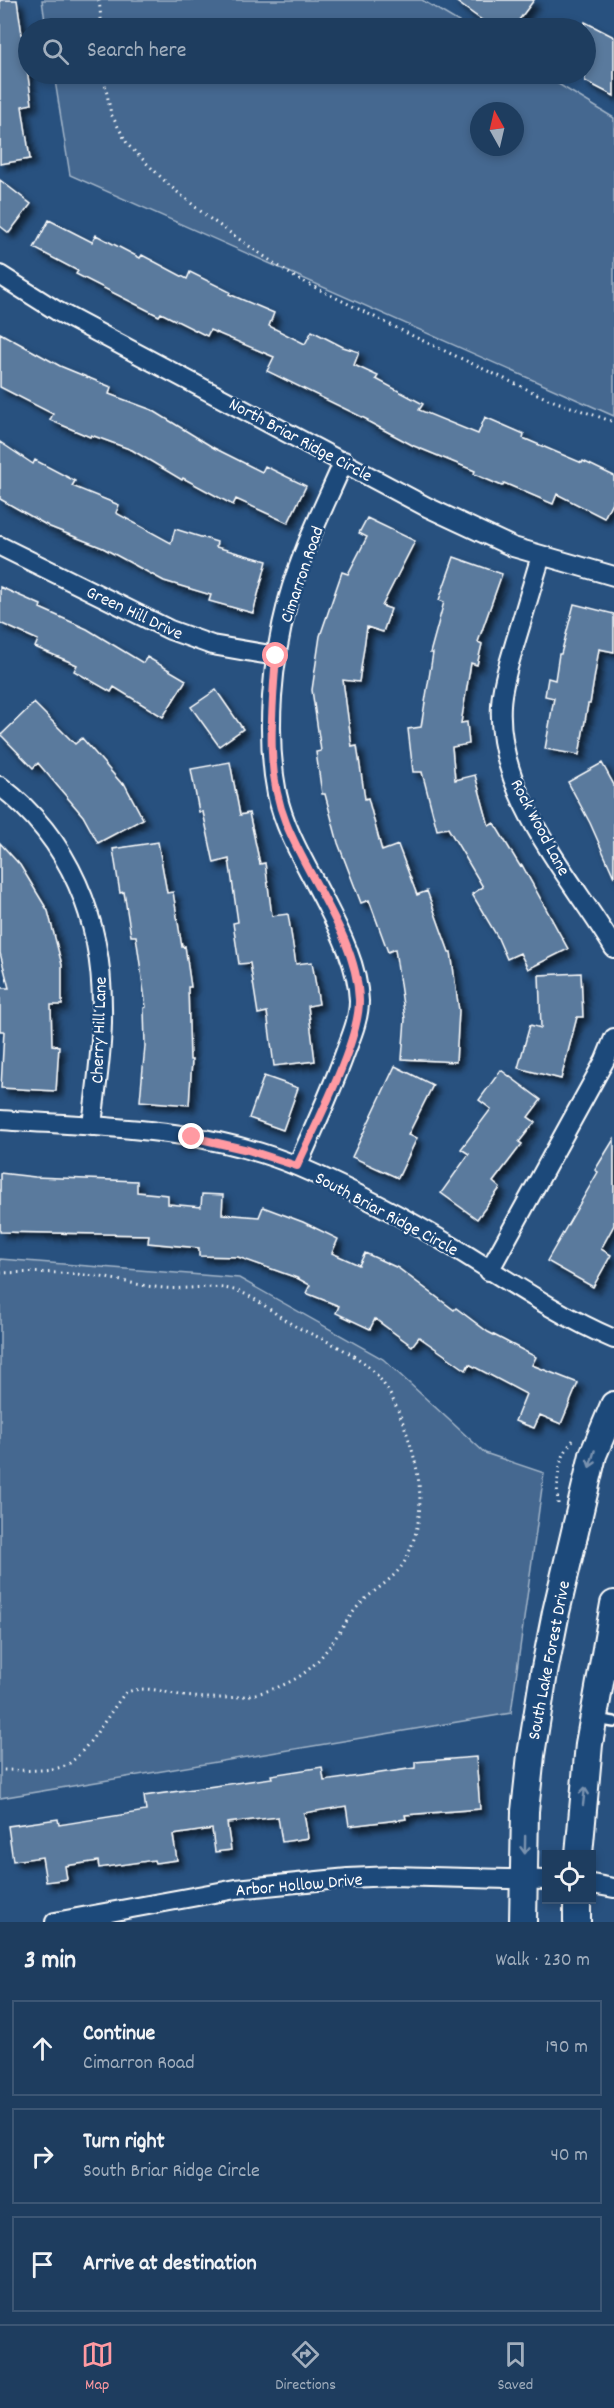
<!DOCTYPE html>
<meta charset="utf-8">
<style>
:root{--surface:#1e3d5f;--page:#2b4868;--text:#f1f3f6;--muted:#a1aebd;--line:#3c5674;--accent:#ff9aa2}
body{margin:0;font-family:Dekko,sans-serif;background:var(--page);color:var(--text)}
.controls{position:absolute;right:18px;bottom:18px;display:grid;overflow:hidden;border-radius:0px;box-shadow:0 3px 9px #0003}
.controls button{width:54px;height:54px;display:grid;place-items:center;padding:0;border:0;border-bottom:2px solid var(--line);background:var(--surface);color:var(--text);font:30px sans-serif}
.compass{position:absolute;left:470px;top:102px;width:54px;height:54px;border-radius:50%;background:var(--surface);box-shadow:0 3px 9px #0003;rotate:352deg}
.stop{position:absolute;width:18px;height:18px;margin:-14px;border:4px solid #ff9aa2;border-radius:50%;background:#fff}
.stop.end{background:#ff9aa2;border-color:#fff;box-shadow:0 2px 6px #0008}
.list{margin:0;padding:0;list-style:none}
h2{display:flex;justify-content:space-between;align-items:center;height:78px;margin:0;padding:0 24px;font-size:26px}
h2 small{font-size:20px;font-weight:400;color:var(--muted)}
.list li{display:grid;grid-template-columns:39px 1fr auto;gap:18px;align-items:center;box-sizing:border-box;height:96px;margin:0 12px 12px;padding:0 12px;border:2px solid var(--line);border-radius:0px}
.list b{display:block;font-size:22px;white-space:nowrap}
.list p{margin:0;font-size:20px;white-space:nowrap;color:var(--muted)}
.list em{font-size:20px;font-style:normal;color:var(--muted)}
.icon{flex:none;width:33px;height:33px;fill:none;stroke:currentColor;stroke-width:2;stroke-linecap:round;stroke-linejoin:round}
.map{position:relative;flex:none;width:614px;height:1922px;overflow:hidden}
.search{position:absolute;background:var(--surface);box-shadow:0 3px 9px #0003;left:18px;right:18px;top:18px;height:66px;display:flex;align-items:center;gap:15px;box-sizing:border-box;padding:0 21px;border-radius:33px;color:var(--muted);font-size:22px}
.sheet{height:402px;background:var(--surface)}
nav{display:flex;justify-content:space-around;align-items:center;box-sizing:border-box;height:84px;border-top:2px solid var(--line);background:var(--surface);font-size:16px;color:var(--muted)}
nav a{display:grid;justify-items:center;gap:3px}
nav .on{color:var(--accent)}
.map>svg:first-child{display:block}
.green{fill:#446890;stroke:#a2b4c8;stroke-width:1.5;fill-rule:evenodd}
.building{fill:#5a7a9d;stroke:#fff;stroke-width:1.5;filter:url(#shadow)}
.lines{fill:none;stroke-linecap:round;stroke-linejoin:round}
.service-casing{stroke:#fff;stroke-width:14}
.minor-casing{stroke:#fff;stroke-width:22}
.secondary-casing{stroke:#fff;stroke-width:30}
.path{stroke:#fff;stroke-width:3;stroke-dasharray:1.5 4.5;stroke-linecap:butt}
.service{stroke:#1f4a7a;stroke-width:9}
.minor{stroke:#1f4a7a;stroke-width:18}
.secondary{stroke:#1f4a7a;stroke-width:26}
.oneway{stroke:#7992af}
.route{stroke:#ff9aa2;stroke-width:8}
.labels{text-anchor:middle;stroke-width:5;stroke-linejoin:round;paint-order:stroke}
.street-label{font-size:18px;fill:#fff;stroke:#1f4a7a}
</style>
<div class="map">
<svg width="614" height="1922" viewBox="0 0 614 1922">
<defs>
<filter id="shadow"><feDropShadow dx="5.5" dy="5.5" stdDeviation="3" flood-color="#0009"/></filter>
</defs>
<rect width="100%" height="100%" fill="#28517f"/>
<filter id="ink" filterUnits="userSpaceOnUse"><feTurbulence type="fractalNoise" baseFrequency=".0167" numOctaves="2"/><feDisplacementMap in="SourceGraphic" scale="12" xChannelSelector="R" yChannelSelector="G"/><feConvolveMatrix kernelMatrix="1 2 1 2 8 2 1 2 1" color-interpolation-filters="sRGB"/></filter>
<g filter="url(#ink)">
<path class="green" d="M42 0H422L469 28H46Z
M54 74H542L614 118V416L70 175ZM479 111H515V147H479Z
M0 1259 239 1278 383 1359 485 1453 544 1473 511 1713 0 1798Z"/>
<path class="building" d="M0 0H17L32 104 22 106 30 159 0 164Z
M454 0H534L513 28H493Z
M585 22 614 37V96L585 81Z
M0 180 31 204 9 233 0 226Z
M49 220 92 242 96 235 140 258 142 255 187 279 190 272 230 292 229 294 274 313 269 326 305 344 312 331 343 347 359 352 354 365 378 376 376 379 423 404 419 410 478 434 485 417 524 434 523 438 582 463 583 461 614 476V498L604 518 557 494 553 504 504 483 502 486 474 474 475 471 414 446 367 421 368 420 267 371 274 357 210 330 207 336 161 313 159 316 76 274 78 271 34 248Z
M0 333 60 366 111 387 109 394 152 410 214 448 262 472 265 466 306 486 288 523 236 499 233 505 183 478 182 480 132 450 91 435 90 437 50 420 53 414 0 387Z
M0 442 33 464 35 460 75 481 72 486 119 505 116 513 171 543 175 529 217 542 216 547 267 561 253 613 209 601 211 595 164 581 103 548 50 527 0 499Z
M367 518 415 541 382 606 391 609 383 632 367 627 359 682 343 680 352 747 357 746 365 799 368 798 382 851 398 845 417 895 427 891 449 952H451L459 1011 456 1062 402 1059 405 1019 395 949 388 952 369 900 361 903 338 843 325 794H322L316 752 321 751 312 690 320 636 342 572 348 574 367 537 359 533Z
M454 557 502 574 478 642 482 644 477 665 471 663 461 723 467 722 469 744 452 747 455 780 475 775 489 826 494 823 520 866 522 865 568 949 528 969 520 953 507 959 497 936 472 894 483 887 448 828 437 830 422 772H413L408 729 421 727 433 653H430L444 602 439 600Z
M0 587 41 605 40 608 87 629 143 663 147 657 186 680 163 717 114 687 111 692 74 671 77 665 35 647 38 640 0 623Z
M574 604 614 614V652L599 649 590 704H588L579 755 545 749 554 698 545 696 548 678 555 680 559 654H561Z
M216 690 243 729 219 746 191 707Z
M34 703 75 744 82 738 122 784 124 783 143 819 98 843 83 816 38 763 33 768 1 735Z
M230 762 240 815 249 813 260 864 265 863 272 916 288 914 296 964 312 962 319 1004 308 1006 315 1061 274 1066 267 1012 258 1014 250 963 239 964 233 923 238 922 229 859 214 863 203 812H199L191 769Z
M602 763 614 785V877L590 823 568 782Z
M158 842 167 893 173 892 182 947 185 946 191 987H188L190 1060H192L189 1105 140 1101 145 1046 144 1008 146 1007 136 936H131L124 892 120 893 113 849Z
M0 843 20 865 48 911 62 965V1005H51L52 1045 59 1046 56 1091 1 1088 4 1031H0V988H9L0 953Z
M581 973 583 1017H577L561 1079 518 1068 530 1025 541 1028 539 975Z
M395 1066 433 1085 408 1135 417 1138 398 1178 352 1157Z
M501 1070 541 1100 528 1117 535 1122 519 1142 522 1144 493 1182 500 1188 477 1219 441 1193 469 1154 461 1149 491 1109 479 1100Z
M264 1076 298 1088 283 1130 249 1118Z
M614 1139V1225L601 1249 611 1255 593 1287 547 1261 598 1172 595 1170Z
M0 1173 35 1177 137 1181V1192L168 1195V1204L201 1207 202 1194 223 1195 222 1214 259 1217 263 1207 303 1222 338 1239 332 1253 359 1265 365 1253 398 1268 454 1310 456 1308 488 1332 536 1357 532 1365 578 1383 561 1424 540 1415 534 1428 515 1421 526 1394 469 1364 466 1370 419 1337 412 1346 375 1319 370 1329 336 1313 339 1306 306 1293 310 1285 297 1278 238 1257 199 1256V1248L148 1243 149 1235 0 1232Z
M476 1757 480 1809 405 1815 406 1819 349 1826 346 1806 304 1813 308 1838 282 1842 278 1817 227 1823 231 1850 215 1852 212 1829 173 1835 177 1860 155 1863 154 1860 99 1868 98 1861 65 1866 67 1879 46 1882 42 1857 13 1861 8 1826 58 1819 59 1825 146 1811 144 1796 272 1778 271 1775 322 1767 324 1781 415 1768V1762Z"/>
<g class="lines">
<defs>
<path id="service" d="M596 1719 614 1722"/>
<path id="minor" d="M0 275 57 311 427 507 513 547 614 576
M0 546 170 630 212 645 276 656
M541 556C532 585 524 614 515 643 509 664 502 684 501 705 496 796 570 875 614 948
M0 786C70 839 102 920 102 1007 103 1046 96 1087 92 1126
M0 1120C100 1127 206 1127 299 1167 355 1191 409 1220 460 1251 510 1282 560 1316 614 1339
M297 1166C314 1129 331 1092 345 1053 351 1037 359 1019 359 1001 358 967 340 931 325 902 308 868 285 832 277 794 265 732 272 661 288 600 301 552 324 507 344 461
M489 1271 605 1060 614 1038
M592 1884 614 1888
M55 1922 236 1889 348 1878 392 1876 546 1880"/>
<path id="secondary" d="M579 1854 589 1744 614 1604
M523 1922 525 1811 531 1755 544 1673 556 1612 593 1455 614 1405
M577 1922V1900"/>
</defs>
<use href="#service" class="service-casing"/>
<use href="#minor" class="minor-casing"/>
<use href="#secondary" class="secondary-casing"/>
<path class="path" d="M99 0 102 28
M103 74 111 114 128 145 170 186 209 218 249 246 296 278 415 337 548 399 614 422
M0 1273C28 1272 57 1272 85 1275 111 1277 137 1286 164 1288 187 1290 211 1284 234 1290 256 1296 275 1315 295 1326 322 1340 355 1351 376 1374 389 1389 398 1409 405 1428 421 1474 428 1513 406 1559 396 1579 374 1589 359 1605 338 1630 325 1662 295 1679 261 1698 223 1701 185 1696 165 1693 145 1684 125 1693 111 1710 81 1762 62 1767 42 1772 20 1770 0 1770
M558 1504C556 1480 558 1456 575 1438"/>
<use href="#service" class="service"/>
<use href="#minor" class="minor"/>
<use href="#secondary" class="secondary"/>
</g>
<defs><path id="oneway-shaft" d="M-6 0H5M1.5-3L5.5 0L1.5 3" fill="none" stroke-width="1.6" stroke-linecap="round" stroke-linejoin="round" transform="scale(1.5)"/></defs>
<g class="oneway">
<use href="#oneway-shaft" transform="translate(592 1459) rotate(107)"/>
<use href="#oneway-shaft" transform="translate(584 1796) rotate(-84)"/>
<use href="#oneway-shaft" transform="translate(525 1845) rotate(91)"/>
</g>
</g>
<g class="lines" filter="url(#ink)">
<path class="route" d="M192 1137 248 1150 297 1166C315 1126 360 1041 359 1000 357 938 308 879 286 823 265 771 272 711 276 656"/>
</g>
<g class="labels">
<g class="street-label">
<text transform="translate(301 439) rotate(28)" y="6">North Briar Ridge Circle</text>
<text transform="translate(301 574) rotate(-71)" y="6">Cimarron Road</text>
<text transform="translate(135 612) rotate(25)" y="6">Green Hill Drive</text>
<text transform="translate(541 827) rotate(62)" y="6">Rock Wood Lane</text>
<text transform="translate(98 1030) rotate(-88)" y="6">Cherry Hill Lane</text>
<text transform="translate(387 1213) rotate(28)" y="6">South Briar Ridge Circle</text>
<text transform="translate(548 1660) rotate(-79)" y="6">South Lake Forest Drive</text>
<text transform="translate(299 1884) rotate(-5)" y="6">Arbor Hollow Drive</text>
</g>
</g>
</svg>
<div class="controls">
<button><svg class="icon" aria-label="locate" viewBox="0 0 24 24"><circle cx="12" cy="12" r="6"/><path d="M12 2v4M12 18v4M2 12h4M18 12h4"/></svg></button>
</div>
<svg class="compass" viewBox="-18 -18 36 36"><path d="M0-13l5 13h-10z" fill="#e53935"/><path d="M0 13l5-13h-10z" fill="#a1aebd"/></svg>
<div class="stop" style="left:276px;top:656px"></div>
<div class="stop end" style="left:192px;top:1137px"></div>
<div class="search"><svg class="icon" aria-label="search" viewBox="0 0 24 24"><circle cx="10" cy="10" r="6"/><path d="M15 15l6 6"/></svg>Search here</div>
</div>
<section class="sheet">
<h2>3 min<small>Walk · 230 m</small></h2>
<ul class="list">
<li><svg class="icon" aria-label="ahead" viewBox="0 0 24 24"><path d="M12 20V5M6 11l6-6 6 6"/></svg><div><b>Continue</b><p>Cimarron Road</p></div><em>190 m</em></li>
<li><svg class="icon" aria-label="right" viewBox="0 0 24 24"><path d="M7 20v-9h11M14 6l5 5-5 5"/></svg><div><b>Turn right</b><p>South Briar Ridge Circle</p></div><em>40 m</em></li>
<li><svg class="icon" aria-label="arrive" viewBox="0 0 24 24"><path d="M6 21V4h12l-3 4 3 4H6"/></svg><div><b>Arrive at destination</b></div></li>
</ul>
</section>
<nav>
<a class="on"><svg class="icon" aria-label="map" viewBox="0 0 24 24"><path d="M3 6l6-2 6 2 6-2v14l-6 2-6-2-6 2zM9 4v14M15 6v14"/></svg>Map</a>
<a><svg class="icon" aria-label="directions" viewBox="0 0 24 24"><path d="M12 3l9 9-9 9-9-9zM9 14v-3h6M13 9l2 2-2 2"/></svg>Directions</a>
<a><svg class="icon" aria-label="saved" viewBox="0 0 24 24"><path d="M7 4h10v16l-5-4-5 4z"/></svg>Saved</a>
</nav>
